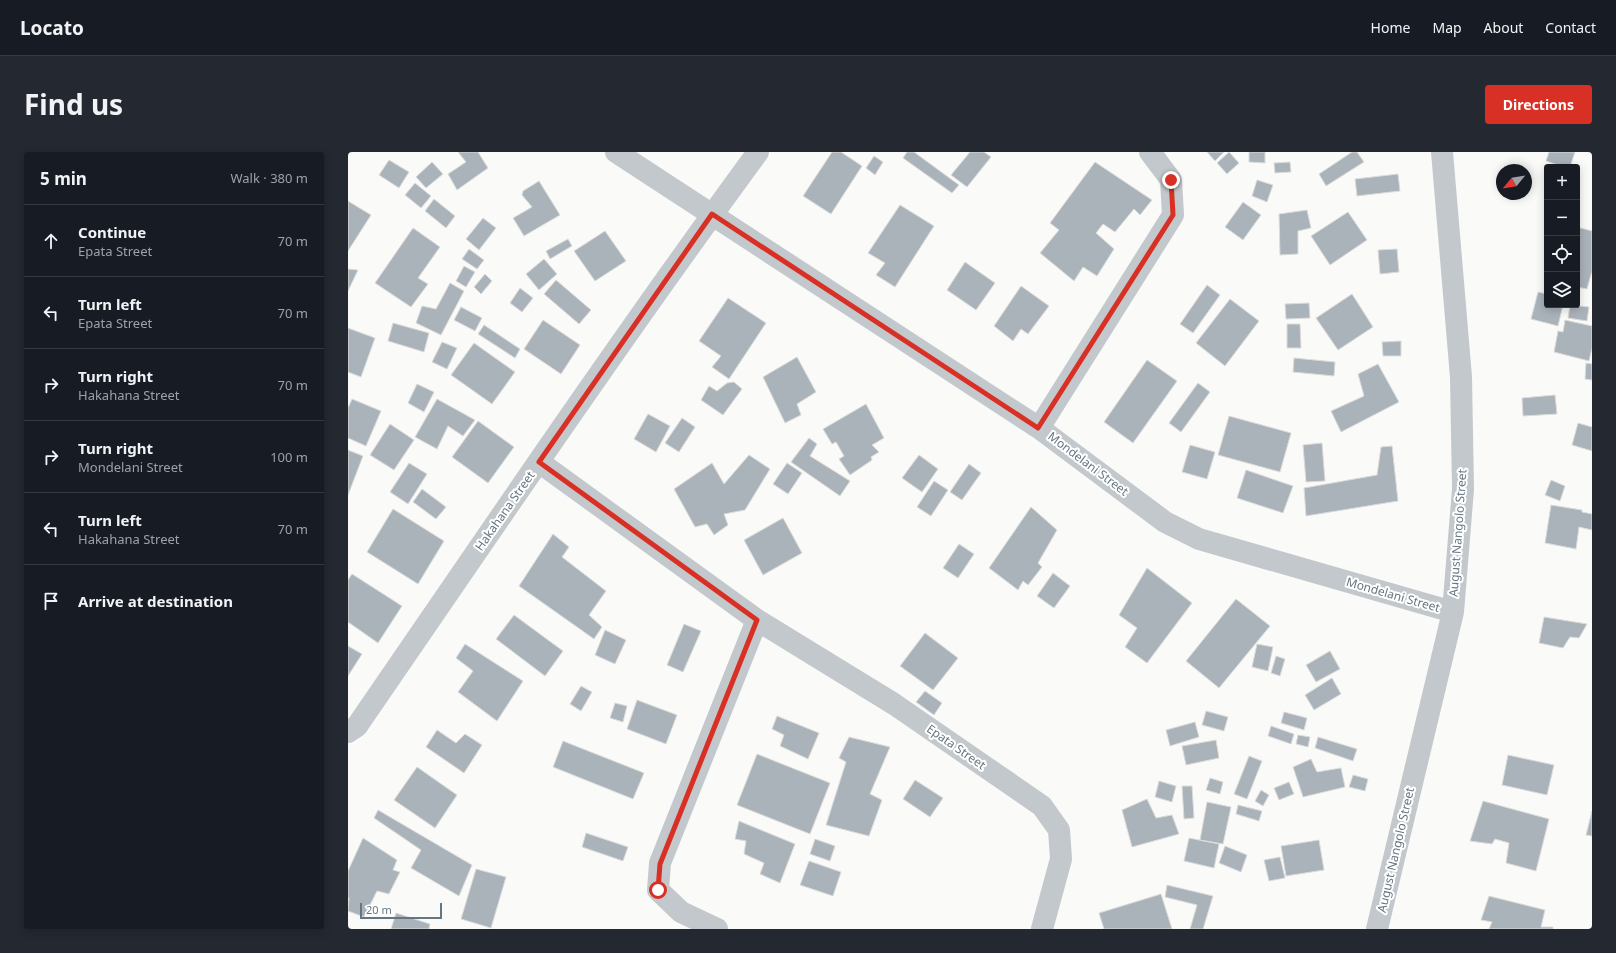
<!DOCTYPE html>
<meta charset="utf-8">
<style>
:root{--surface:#171b24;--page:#242831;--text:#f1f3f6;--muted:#9ea1a6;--line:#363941;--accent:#d93025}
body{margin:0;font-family:"Noto Sans",sans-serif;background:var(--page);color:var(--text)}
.controls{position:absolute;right:12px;top:12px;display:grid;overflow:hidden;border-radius:4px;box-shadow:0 2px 10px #0003}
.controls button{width:36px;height:36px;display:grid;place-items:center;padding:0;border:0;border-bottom:1px solid var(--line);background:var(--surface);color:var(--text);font:20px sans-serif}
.compass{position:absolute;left:1148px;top:12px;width:36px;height:36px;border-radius:50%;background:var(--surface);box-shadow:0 2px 10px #0003;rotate:240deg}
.scale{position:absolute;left:12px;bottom:10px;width:82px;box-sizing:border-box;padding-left:4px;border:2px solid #657683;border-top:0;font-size:11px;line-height:14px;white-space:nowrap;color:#657683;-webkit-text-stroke:3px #fff;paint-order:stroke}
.stop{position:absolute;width:12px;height:12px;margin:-9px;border:3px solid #d93025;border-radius:50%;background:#fff}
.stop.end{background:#d93025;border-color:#fff;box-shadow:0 1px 4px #0008}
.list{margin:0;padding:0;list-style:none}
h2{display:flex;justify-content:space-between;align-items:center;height:52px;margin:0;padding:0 16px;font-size:17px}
h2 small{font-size:13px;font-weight:400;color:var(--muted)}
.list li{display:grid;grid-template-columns:26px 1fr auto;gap:12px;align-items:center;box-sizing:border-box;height:72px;padding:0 16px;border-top:1px solid var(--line)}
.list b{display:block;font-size:15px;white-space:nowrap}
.list p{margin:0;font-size:13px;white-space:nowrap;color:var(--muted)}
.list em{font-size:13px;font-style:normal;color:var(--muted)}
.icon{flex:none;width:22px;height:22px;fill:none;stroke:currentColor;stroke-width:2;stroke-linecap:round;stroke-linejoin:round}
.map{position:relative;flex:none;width:1244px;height:777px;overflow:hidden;border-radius:4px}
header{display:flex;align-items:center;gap:24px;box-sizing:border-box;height:56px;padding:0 20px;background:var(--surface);border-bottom:1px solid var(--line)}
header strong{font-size:19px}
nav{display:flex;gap:22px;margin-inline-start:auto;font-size:14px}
.intro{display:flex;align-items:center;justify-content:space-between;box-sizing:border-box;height:96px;padding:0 24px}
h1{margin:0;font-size:28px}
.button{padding:10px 18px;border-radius:4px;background:var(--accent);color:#fff;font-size:14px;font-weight:700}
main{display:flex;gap:24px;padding:0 24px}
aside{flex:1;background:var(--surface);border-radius:4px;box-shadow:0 2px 10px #0003}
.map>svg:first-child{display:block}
.building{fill:#aab3b9;stroke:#dcdcda}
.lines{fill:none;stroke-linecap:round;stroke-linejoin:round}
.street{stroke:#c3c8cc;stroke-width:22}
.route{stroke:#d93025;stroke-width:5}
.labels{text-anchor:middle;stroke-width:4;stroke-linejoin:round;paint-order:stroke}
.street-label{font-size:12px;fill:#657683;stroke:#fff}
</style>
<header>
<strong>Locato</strong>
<nav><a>Home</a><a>Map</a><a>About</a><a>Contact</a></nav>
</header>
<div class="intro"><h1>Find us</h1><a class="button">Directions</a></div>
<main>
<aside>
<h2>5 min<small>Walk · 380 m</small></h2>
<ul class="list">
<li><svg class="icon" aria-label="ahead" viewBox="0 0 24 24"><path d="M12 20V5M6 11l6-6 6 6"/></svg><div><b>Continue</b><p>Epata Street</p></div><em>70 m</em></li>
<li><svg class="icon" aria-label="left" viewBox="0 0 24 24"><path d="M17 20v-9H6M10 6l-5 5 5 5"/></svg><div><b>Turn left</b><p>Epata Street</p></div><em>70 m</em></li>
<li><svg class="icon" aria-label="right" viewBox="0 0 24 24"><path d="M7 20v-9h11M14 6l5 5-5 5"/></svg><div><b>Turn right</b><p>Hakahana Street</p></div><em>70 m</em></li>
<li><svg class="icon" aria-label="right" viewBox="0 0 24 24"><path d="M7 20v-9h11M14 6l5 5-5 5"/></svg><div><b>Turn right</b><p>Mondelani Street</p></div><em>100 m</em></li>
<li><svg class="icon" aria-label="left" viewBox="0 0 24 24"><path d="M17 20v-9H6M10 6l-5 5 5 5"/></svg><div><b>Turn left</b><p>Hakahana Street</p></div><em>70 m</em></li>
<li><svg class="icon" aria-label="arrive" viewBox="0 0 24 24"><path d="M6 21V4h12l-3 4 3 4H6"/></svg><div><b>Arrive at destination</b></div></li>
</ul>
</aside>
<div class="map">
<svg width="1244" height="777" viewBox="0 0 1244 777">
<rect width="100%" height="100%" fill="#fafaf8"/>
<path class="building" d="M110 0H130L140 16 109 38 100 22 118 10Z
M484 0H493L514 14 483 62 455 44Z
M559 0H566L611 33 604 41 555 6Z
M622 0H636L643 5 619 35 603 23Z
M859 0H876L867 9Z
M881 0 891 11 879 22 869 11Z
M901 0H917V11L901 10Z
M1004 0H1009L1016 10 978 34 971 22Z
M1201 0H1227L1222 15H1216L1198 9Z
M526 4 535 10 527 23 518 16Z
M41 8 61 20 51 36 31 23Z
M84 10 95 22 78 36 68 25Z
M747 10 804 48 792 63 786 57 767 80 755 72 748 81 766 97 749 124 735 115 726 129 692 101 711 78 702 71Z
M942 10 943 20 927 21 926 11Z
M1050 22 1052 39 1009 44 1007 27Z
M909 28 925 33 919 50 904 44Z
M191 29 212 63 176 84 165 66 184 55 174 43 175 39Z
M67 31 83 44 73 56 57 43Z
M86 47 107 64 98 76 77 59Z
M0 49 23 63 0 99Z
M895 50 913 63 895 88 877 75Z
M552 53 586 74 547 135 528 123 537 111 520 101Z
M959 58 963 76 950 79V102L932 103 931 62Z
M1000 60 1019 88 982 113 963 84Z
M135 66 148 76 131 98 118 87Z
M1229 75 1244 79V119L1239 137 1229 135Z
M65 76 92 95 70 126 80 132 63 155 27 131Z
M257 79 278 109 247 129 226 99Z
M220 87 224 94 202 107 198 99Z
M121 97 136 108 129 117 114 107Z
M1049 97 1051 120 1032 122 1030 98Z
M196 107 209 122 191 138 178 122Z
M617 110 647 131 628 158 599 138Z
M116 114 127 120 118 135 108 129Z
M0 117 10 118 0 139Z
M137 122 144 129 133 142 126 135Z
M208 128 243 158 231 172 196 142Z
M102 131 116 139 93 183 68 171 74 154 88 157Z
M859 133 872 143 845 181 832 172Z
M673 134 701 154 680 182 673 177 665 189 646 174Z
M172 136 185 146 174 160 162 151Z
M1190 140 1199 142V153H1215L1210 174 1183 167Z
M1004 142 1025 175 990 198 968 166Z
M380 146 418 171 381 227 364 215 373 204 351 189Z
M882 147 911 169 877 214 848 191Z
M961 151 962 166 938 167 937 152Z
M1222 153 1241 155 1239 169 1220 166Z
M113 155 134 166 127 179 106 168Z
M195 168 232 193 213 222 176 197Z
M1217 168 1244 174V196L1241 209 1206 200 1210 179 1215 180Z
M45 171 81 181 76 200 40 189Z
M939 172H952L953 196H939Z
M136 173 172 197 167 206 130 182Z
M0 176 27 186 13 225 0 220Z
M1053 189V204H1035L1034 190Z
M94 190 109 196 99 217 84 210Z
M126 191 167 220 144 252 103 223Z
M449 205 468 240 449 252 453 263 437 271 415 225Z
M946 206 987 210 986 224 945 220Z
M799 208 829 229 785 291 756 270Z
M1238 211 1244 212V228L1237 227Z
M1030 212 1051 250 993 280 983 259 1016 244 1010 222Z
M386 230 394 237 375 263 353 248 361 234 369 239 379 231Z
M850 231 862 240 833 280 821 271Z
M69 232 86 240 76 260 60 251Z
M1207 243 1209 262 1175 264 1174 246Z
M4 247 33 259 18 294 0 286V256Z
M89 247 127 268 115 284 100 274 89 297 67 285Z
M518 252 536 286 524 293 531 300 523 305 524 308 502 323 491 307 496 304 488 290 484 292 475 277Z
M300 262 322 274 308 300 286 287Z
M881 264 943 281 932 320 870 303Z
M334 266 347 275 331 300 317 291Z
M130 269 166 295 140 331 104 305Z
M1230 271 1244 275V299L1224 293Z
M42 272 66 288 46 318 22 303Z
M461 286 469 292 462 304 502 329 492 344 443 310Z
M974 291 977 329 958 330 955 293Z
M842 293 867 300 859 327 834 320Z
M1044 294 1050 349 958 364 956 336 1029 323 1033 295Z
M0 298 15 304 0 343Z
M401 303 422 317 397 358 376 362 380 373 366 383 359 372 347 375 326 337 364 311 376 332Z
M571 303 590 317 574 340 554 326Z
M61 311 79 322 60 352 42 340Z
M439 311 454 321 440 342 425 332Z
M621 312 633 321 614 348 602 340Z
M898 318 945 334 935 361 889 346Z
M1203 328 1217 334 1212 349 1197 343Z
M586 329 600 338 583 364 569 355Z
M74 337 98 355 88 367 65 350Z
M1203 353 1234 358V360L1244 362V378L1231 375 1228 397 1197 391Z
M683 355 709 378 690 411 694 415 680 433 675 429 670 438 641 416Z
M45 357 96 389 70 432 19 400Z
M435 366 454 401 415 423 396 388Z
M205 382 221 395 214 405 258 439 241 463 254 475 246 487 171 434Z
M611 392 626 402 610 426 595 416Z
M799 416 844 451 799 511 777 495 789 476 771 463Z
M705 421 722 434 706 456 689 444Z
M4 422 54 454 30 491 0 470V428Z
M888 447 922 474 871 536 838 509Z
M166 463 215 499 197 524 148 487Z
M1196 465 1239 472 1231 486 1222 485 1215 496 1191 491Z
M336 472 353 479 335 520 319 513Z
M257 478 278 488 267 512 247 503Z
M577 481 610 506 585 538 552 514Z
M117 492 175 529 149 569 110 540 125 519 108 506Z
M909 492 925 495 920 519 904 515Z
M0 494 14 502 0 524Z
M982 499 992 517 968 530 958 513Z
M928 504 937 507 932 524 923 521Z
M984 526 993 542 966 558 957 543Z
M233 534 244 540 233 559 222 552Z
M577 539 594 551 586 563 568 550Z
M289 548 329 563 318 592 279 577Z
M267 551 279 554 275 570 262 566Z
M858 559 880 565 876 579 854 573Z
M936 560 959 566 956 578 933 571Z
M429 564 471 581 460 607 432 594 436 583 424 577Z
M847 570 851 585 822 594 818 578Z
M923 574 946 582 943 592 920 584Z
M89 578 108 591 117 582 134 593 116 621 78 595Z
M950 583 962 585 960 595 948 592Z
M501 585 542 595 522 642 534 648 521 684 478 673 498 610 491 606Z
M970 585 1009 597 1005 609 967 596Z
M868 588 871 606 838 613 834 594Z
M215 589 296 621 285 647 205 615Z
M409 602 482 631 462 682 389 653Z
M1160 603 1206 613 1199 643 1154 633Z
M901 604 914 609 899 647 886 642Z
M963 607 969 620 993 616 997 635 955 645 945 615Z
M69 615 109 643 87 676 46 648Z
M1005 623 1020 627 1017 639 1001 635Z
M862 626 875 630 872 642 858 638Z
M567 628 595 646 582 665 555 647Z
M811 629 828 634 824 650 807 645Z
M941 630 946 642 931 648 926 636Z
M834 634H844L846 666 836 667Z
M913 638 921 643 915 654 907 649Z
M799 647 808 666 824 663 831 682 784 695 774 658Z
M1135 649 1201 667 1188 719 1158 711 1161 691 1147 687 1144 692 1122 689Z
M859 650 883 655 875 692 852 688Z
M890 653 914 659 911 669 888 662Z
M30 658 124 713 111 744 63 716 73 698 26 666Z
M1244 659V684L1238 683Z
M391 669 447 692 432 731 412 722 416 711 396 702 398 689 387 687Z
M238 681 280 695 275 709 234 695Z
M15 686 49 708 45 718 52 720 41 742 29 739 16 765 0 759 1 746 0 745V719Z
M841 686 871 692 866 716 836 709Z
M467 687 487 694 482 709 462 702Z
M971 688 976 718 938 724 933 694Z
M877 694 899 703 893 720 871 711Z
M932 705 937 726 921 729 916 708Z
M461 709 493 720 485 744 452 733Z
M128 717 158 725 143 776 113 767Z
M819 733 865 744 855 777H842L849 753 817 745Z
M813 742 824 777H756L751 761Z
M1141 744 1197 758 1193 775H1205V777H1141L1144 770 1133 768Z
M48 761 82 772 81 777H43Z"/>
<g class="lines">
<path class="street" d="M268 0 691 276 817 370 851 387 1105 460
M691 276 825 63 823 28 802 0
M191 310 409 468 546 552 694 654 711 678 713 707 694 777
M0 580 9 574C141 382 272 188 410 0
M369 777 333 760 310 738 312 711 409 468
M1029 777 1105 460 1115 337 1113 225 1094 0"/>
</g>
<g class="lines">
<path class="route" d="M310 738 312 712 409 468 191 310 364 62 690 276 825 63 823 28"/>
</g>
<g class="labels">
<g class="street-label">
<text transform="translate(740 312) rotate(37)" y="4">Mondelani Street</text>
<text transform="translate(157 359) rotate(-55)" y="4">Hakahana Street</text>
<text transform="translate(1110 381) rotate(-86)" y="4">August Nangolo Street</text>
<text transform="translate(1045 443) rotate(16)" y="4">Mondelani Street</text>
<text transform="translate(608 595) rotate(35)" y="4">Epata Street</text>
<text transform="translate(1048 698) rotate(-77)" y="4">August Nangolo Street</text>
</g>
</g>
</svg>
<div class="controls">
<button>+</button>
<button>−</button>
<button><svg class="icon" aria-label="locate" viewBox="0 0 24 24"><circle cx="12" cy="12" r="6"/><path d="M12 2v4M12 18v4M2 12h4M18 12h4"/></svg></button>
<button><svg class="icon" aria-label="layers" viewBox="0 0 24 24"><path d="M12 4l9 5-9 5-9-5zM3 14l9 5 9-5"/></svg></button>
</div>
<svg class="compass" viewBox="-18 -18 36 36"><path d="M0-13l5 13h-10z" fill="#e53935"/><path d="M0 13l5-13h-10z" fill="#9ea1a6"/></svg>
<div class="scale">20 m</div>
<div class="stop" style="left:310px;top:738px"></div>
<div class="stop end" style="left:823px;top:28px"></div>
</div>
</main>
